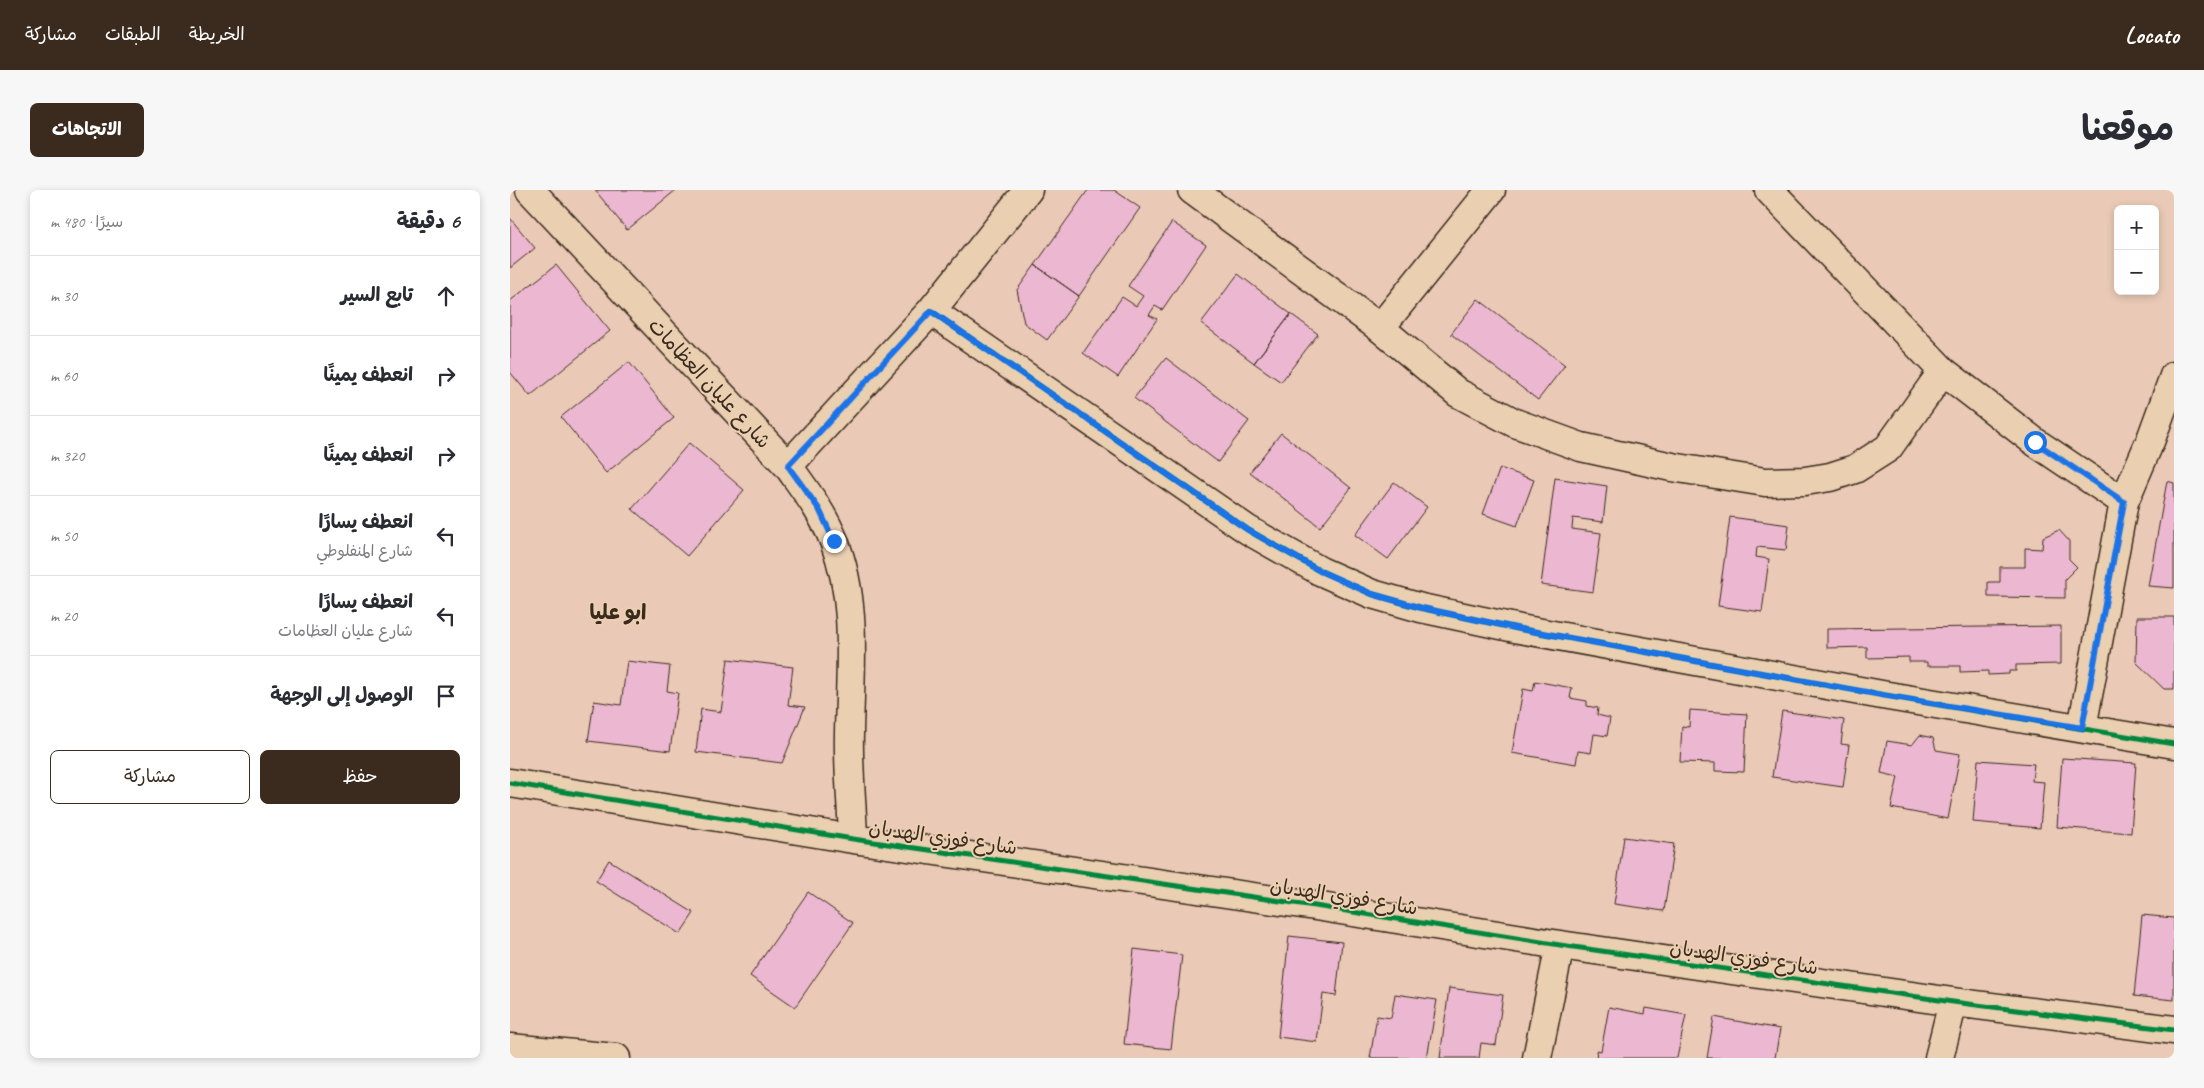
<!DOCTYPE html>
<html lang="ar">
<meta charset="utf-8">
<style>
:root{--surface:#fff;--page:#f7f7f7;--text:#2b2b33;--muted:#7c7c81;--line:#e1e1e2;--accent:#3b2a1e}
body{margin:0;font-family:Caveat,"Playpen Sans Arabic",sans-serif;background:var(--page);color:var(--text);direction:rtl}
.controls{position:absolute;right:15px;top:15px;display:grid;overflow:hidden;border-radius:8px;box-shadow:0 2px 8px #0003}
.controls button{width:45px;height:45px;display:grid;place-items:center;padding:0;border:0;border-bottom:1px solid var(--line);background:var(--surface);color:var(--text);font:25px sans-serif}
.stop{position:absolute;width:15px;height:15px;margin:-11px;border:4px solid #1a73e8;border-radius:50%;background:#fff}
.stop.end{background:#1a73e8;border-color:#fff;box-shadow:0 1px 5px #0008}
.list{margin:0;padding:0;list-style:none}
h2{display:flex;justify-content:space-between;align-items:center;height:65px;margin:0;padding:0 20px;font-size:21px}
h2 small{font-size:16px;font-weight:400;color:var(--muted)}
.list li{display:grid;grid-template-columns:32px 1fr auto;gap:15px;align-items:center;box-sizing:border-box;height:80px;padding:0 20px;border-top:1px solid var(--line)}
.list b{display:block;font-size:19px;white-space:nowrap}
.list p{margin:0;font-size:16px;white-space:nowrap;color:var(--muted)}
.list em{font-size:16px;font-style:normal;color:var(--muted)}
.actions{display:flex;gap:10px;padding:15px 20px}
.actions a{flex:1;padding:11px 0;border:1px solid var(--accent);border-radius:8px;text-align:center;font-size:18px;color:var(--accent)}
.actions .main{background:var(--accent);color:#fff}
.icon{flex:none;width:28px;height:28px;fill:none;stroke:currentColor;stroke-width:2;stroke-linecap:round;stroke-linejoin:round}
.map{position:relative;flex:none;width:1664px;height:868px;overflow:hidden;direction:ltr;border-radius:8px}
header{display:flex;align-items:center;gap:30px;box-sizing:border-box;height:70px;padding:0 25px;background:var(--accent);color:#fff}
header strong{font-size:24px}
nav{display:flex;gap:28px;margin-inline-start:auto;font-size:18px}
.intro{display:flex;align-items:center;justify-content:space-between;box-sizing:border-box;height:120px;padding:0 30px}
h1{margin:0;font-size:35px}
.button{padding:12px 22px;border-radius:8px;background:var(--accent);color:#fff;font-size:18px;font-weight:700}
main{display:flex;gap:30px;padding:0 30px}
aside{flex:1;background:var(--surface);border-radius:8px;box-shadow:0 2px 8px #0003}
.map>svg:first-child{display:block}
.building{fill:#ecb7d1;stroke:#3b2a1e}
.lines{fill:none;stroke-linecap:round;stroke-linejoin:round}
.minor-casing{stroke:#3b2a1e;stroke-width:31}
.minor{stroke:#eacfb1;stroke-width:28}
.cycleway-casing{stroke:#eacfb1;stroke-width:8}
.cycleway{stroke:#00873e;stroke-width:5}
.route{stroke:#1a73e8;stroke-width:6}
.labels{text-anchor:middle;stroke-width:4;stroke-linejoin:round;paint-order:stroke}
.street-label{font-size:20px;fill:#3b2a1e;stroke:#eacfb1}
.neighbourhood-label{font-size:21px;font-weight:bold;fill:#3b2a1e;stroke:#eacfb1}
</style>
<header>
<strong>Locato</strong>
<nav><a>الخريطة</a><a>الطبقات</a><a>مشاركة</a></nav>
</header>
<div class="intro"><h1>موقعنا</h1><a class="button">الاتجاهات</a></div>
<main>
<div class="map">
<svg width="1664" height="868" viewBox="0 0 1664 868">
<rect width="100%" height="100%" fill="#eacab7"/>
<filter id="ink" filterUnits="userSpaceOnUse"><feTurbulence type="fractalNoise" baseFrequency=".02" numOctaves="2"/><feDisplacementMap in="SourceGraphic" scale="10" xChannelSelector="R" yChannelSelector="G"/><feConvolveMatrix kernelMatrix="1 2 1 2 8 2 1 2 1" color-interpolation-filters="sRGB"/></filter>
<g filter="url(#ink)">
<path class="building" d="M85 0H166L117 40Z
M578 0H604L630 18 569 106 525 75Z
M0 28 25 58 0 78Z
M662 32 696 55 652 120 645 116 639 125 647 129 608 187 573 163 612 107 626 116 633 106 618 96Z
M46 75 100 141 20 206 0 182V111Z
M525 75 569 106 537 150 514 133 507 100Z
M728 84 781 124 744 173 691 133Z
M968 109 1055 175 1028 210 941 144Z
M781 124 808 144 771 192 744 173Z
M656 168 739 231 708 272 624 208Z
M119 172 164 228 96 283 51 227Z
M771 243 841 298 810 337 740 282Z
M179 253 234 300 177 366 122 319Z
M990 278 1024 290 1007 336 973 324Z
M1045 288 1097 296 1093 332 1063 328 1062 339 1091 343 1083 402 1031 395Z
M1657 291 1664 293V398L1638 396Z
M884 292 917 317 878 369 845 345Z
M1220 327 1279 335 1276 360 1247 357 1246 367 1259 369 1252 422 1208 416Z
M1549 340 1559 351V369L1567 377 1555 389V408L1478 407V392H1490V377H1515V358L1532 359 1533 347Z
M1627 427H1664V499H1654L1626 472Z
M1551 436V474L1506 475V481H1499V484L1478 485V481L1450 482V476H1417V472H1399V467L1357 468V457L1317 458V439Z
M218 469 283 477 278 515 295 517 272 573 186 562 191 519 211 522Z
M117 471 160 476 157 501 168 503 160 561 78 551 84 511 111 515Z
M1025 491 1062 498 1060 508 1077 511V516L1088 518 1087 525 1100 528 1097 546 1084 544 1081 563 1068 561 1066 574 1002 563 1013 499 1023 501Z
M1180 520 1237 524 1234 582 1205 581V573L1170 572 1172 536 1179 537Z
M1272 521 1334 530 1331 554 1339 555 1333 597 1262 587Z
M1410 545 1423 548 1426 560 1450 564 1438 629 1381 618 1388 587 1371 583 1377 551 1402 555Z
M1552 568 1626 573 1621 643 1547 637Z
M1468 570 1524 574 1522 591 1534 592 1530 638 1463 632Z
M1114 647 1164 654 1154 721 1104 714Z
M99 670 184 723 170 744 86 691Z
M298 702 343 733 285 817 240 786Z
M1632 725 1664 728V810L1624 806Z
M779 746 832 752 826 806 813 804 807 852 768 847Z
M624 759 672 765 661 859 614 854Z
M939 798 993 805 986 855 971 853 969 868H930Z
M885 804 927 810 917 868H860L867 826 881 828Z
M1099 817 1135 824 1136 818 1176 825 1167 868H1086L1087 860 1091 861Z
M1204 827 1270 839 1265 868H1197Z"/>
<g class="lines">
<defs>
<path id="minor" d="M20 0 278 276C295 300 313 323 324 351 348 412 340 478 339 543 338 578 342 614 343 649
M682 0 870 138 948 203 1005 233 1071 257 1162 277 1255 292 1295 291 1320 287 1345 279 1378 258 1433 181
M1259 0 1433 181 1525 252 1614 312
M421 121 738 340 810 381 862 404 911 418 1010 439 1372 505 1664 554
M870 138 981 0
M278 276 421 121 518 0
M1572 538 1614 312 1641 249 1664 186
M0 593 343 649 805 716 1050 755 1443 812 1664 840
M0 858 106 868
M1027 868 1050 755
M1429 868 1443 812"/>
</defs>
<use href="#minor" class="minor-casing"/>
<use href="#minor" class="minor"/>
<defs>
<path id="cycleway" d="M421 121 738 340 810 381 862 404 911 418 1010 439 1372 505 1664 554
M0 593 343 649 805 716 1050 755 1443 812 1664 840"/>
</defs>
<use href="#cycleway" class="cycleway-casing"/>
<use href="#cycleway" class="cycleway"/>
</g>
</g>
<g class="lines" filter="url(#ink)">
<path class="route" d="M324 351 309 319 278 276 421 121 738 340 810 381 862 404 912 418 1010 439 1372 505 1572 538 1614 312 1525 252"/>
</g>
<g class="labels">
<g class="street-label">
<text transform="translate(200 193) rotate(47)" y="7">شارع عليان العظامات</text>
<text transform="translate(433 647) rotate(8)" y="7">شارع فوزي الهدبان</text>
<text transform="translate(834 706) rotate(9)" y="7">شارع فوزي الهدبان</text>
<text transform="translate(1234 767) rotate(8)" y="7">شارع فوزي الهدبان</text>
</g>
<g class="neighbourhood-label">
<text x="108" y="429">ابو عليا</text>
</g>
</g>
</svg>
<div class="controls">
<button>+</button>
<button>−</button>
</div>
<div class="stop" style="left:1525px;top:252px"></div>
<div class="stop end" style="left:324px;top:351px"></div>
</div>
<aside>
<h2>6 دقيقة<small>سيرًا · 480 m</small></h2>
<ul class="list">
<li><svg class="icon" aria-label="ahead" viewBox="0 0 24 24"><path d="M12 20V5M6 11l6-6 6 6"/></svg><div><b>تابع السير</b></div><em>30 m</em></li>
<li><svg class="icon" aria-label="right" viewBox="0 0 24 24"><path d="M7 20v-9h11M14 6l5 5-5 5"/></svg><div><b>انعطف يمينًا</b></div><em>60 m</em></li>
<li><svg class="icon" aria-label="right" viewBox="0 0 24 24"><path d="M7 20v-9h11M14 6l5 5-5 5"/></svg><div><b>انعطف يمينًا</b></div><em>320 m</em></li>
<li><svg class="icon" aria-label="left" viewBox="0 0 24 24"><path d="M17 20v-9H6M10 6l-5 5 5 5"/></svg><div><b>انعطف يسارًا</b><p>شارع المنفلوطي</p></div><em>50 m</em></li>
<li><svg class="icon" aria-label="left" viewBox="0 0 24 24"><path d="M17 20v-9H6M10 6l-5 5 5 5"/></svg><div><b>انعطف يسارًا</b><p>شارع عليان العظامات</p></div><em>20 m</em></li>
<li><svg class="icon" aria-label="arrive" viewBox="0 0 24 24"><path d="M6 21V4h12l-3 4 3 4H6"/></svg><div><b>الوصول إلى الوجهة</b></div></li>
</ul>
<div class="actions"><a class="main">حفظ</a><a>مشاركة</a></div>
</aside>
</main>
